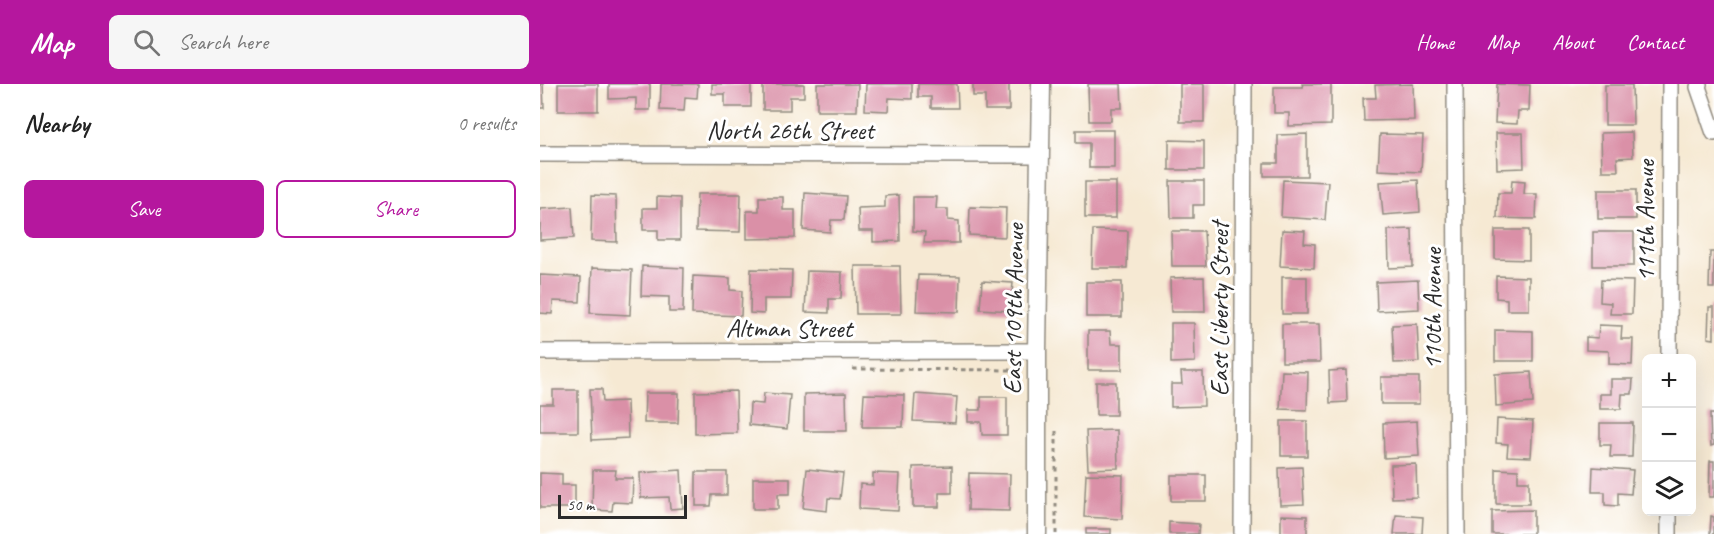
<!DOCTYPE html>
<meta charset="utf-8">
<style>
:root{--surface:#fff;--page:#f6f6f6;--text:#222;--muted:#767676;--line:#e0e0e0;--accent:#b5179e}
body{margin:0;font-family:Caveat,sans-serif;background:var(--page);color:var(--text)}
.controls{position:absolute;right:18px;bottom:18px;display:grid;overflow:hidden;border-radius:9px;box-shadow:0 6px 24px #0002}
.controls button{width:54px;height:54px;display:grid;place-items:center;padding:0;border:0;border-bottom:2px solid var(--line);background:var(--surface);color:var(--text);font:30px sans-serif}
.scale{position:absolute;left:18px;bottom:15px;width:129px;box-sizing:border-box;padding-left:6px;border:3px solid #2b2b2b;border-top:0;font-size:16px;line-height:21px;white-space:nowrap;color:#2b2b2b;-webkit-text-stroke:4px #fff;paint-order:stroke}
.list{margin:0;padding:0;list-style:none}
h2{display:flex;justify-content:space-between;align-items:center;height:78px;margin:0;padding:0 24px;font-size:26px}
h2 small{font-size:20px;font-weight:400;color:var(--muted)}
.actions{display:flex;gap:12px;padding:18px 24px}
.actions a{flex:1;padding:14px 0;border:2px solid var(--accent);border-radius:9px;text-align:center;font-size:21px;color:var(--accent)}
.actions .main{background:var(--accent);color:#fff}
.icon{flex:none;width:33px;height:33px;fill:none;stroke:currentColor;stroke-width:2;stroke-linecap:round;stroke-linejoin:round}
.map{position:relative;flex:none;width:1174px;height:450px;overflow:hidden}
header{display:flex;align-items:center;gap:36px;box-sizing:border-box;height:84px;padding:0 30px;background:var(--accent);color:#fff}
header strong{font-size:28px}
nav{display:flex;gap:33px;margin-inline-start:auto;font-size:21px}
.search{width:420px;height:54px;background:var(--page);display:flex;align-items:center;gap:15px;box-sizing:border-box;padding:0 21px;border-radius:9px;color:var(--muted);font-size:22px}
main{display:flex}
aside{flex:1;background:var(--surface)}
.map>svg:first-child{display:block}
.building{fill:#da90a7}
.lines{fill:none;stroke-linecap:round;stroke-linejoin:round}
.minor-casing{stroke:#908a7f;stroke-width:18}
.tertiary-casing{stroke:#908a7f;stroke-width:21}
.path{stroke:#908a7f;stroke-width:3;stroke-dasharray:4.5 4.5;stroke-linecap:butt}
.minor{stroke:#fff;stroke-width:15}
.tertiary{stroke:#fff;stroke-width:18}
.labels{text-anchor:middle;stroke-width:6;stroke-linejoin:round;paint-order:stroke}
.street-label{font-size:26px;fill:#2b2b2b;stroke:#fff}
</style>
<header>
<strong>Map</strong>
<div class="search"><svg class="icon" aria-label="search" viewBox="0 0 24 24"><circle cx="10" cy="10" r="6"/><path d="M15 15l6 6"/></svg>Search here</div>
<nav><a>Home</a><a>Map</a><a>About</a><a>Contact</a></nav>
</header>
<main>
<aside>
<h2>Nearby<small>0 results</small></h2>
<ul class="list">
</ul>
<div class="actions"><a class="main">Save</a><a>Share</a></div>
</aside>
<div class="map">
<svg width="1174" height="450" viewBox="0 0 1174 450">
<rect width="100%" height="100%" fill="#fff"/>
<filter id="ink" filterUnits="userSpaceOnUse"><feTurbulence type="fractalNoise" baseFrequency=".0167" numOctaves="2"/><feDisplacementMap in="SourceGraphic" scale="12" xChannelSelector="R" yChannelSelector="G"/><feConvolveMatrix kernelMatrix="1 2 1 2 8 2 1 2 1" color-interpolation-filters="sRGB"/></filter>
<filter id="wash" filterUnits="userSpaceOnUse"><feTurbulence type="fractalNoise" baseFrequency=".008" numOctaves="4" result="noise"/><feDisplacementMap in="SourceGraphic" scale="24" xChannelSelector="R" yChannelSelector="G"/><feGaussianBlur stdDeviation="1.35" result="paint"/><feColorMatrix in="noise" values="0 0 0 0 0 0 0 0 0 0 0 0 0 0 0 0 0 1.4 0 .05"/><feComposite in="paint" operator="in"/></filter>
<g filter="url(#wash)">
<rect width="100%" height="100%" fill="#f6e9d3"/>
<g id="blocks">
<path class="building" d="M0 0H3L4 24H0Z
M18 0H58V27H18Z
M69 0H110V26H96V14L69 15Z
M121 0H158L157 14 145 13 144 27 120 26Z
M172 0H211V23H185V10H172Z
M223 0H264V13H250V26H223Z
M277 0H318L317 27H277Z
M326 0H372V15L349 14 348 27 325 26Z
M378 0H417L418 24H391V13H378Z
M433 0H469V26H445V12H433Z
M548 0H581L582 24H571V37H549Z
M640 0H664V38H640Z
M762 0H791V41L749 42V29H734V3H763Z
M873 0 874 36 824 37 823 14H836L835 1Z
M957 0 990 1 989 27H978L977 40 955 39Z
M1065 1H1092L1093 41H1065Z
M536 46H574V84H549V59H536Z
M1092 48 1093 73 1077 74 1078 87H1062L1061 49Z
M956 49H983L984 84 957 85Z
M767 50V92H724V79H738V51Z
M840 50 883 51 881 88 838 86Z
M629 56 664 57V86H629Z
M743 96 788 98 785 136 741 133Z
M878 96 880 128 843 131 840 98Z
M972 96 985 97 984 110H997L996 135 957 134 958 109H971Z
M630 97H664V121H653V134H631Z
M545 98H576V134H545Z
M1058 106H1096V135H1058Z
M265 109 306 112 304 136H291L290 148 263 146Z
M157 110H201L200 148 156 147Z
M52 111 76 112 77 158 51 157Z
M359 111 360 157 333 158V147H319L318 124 345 123V112Z
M117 113 140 114V156H118V146H103V124H117Z
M219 113H243V126H255V154L207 155V127H219Z
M373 113H397L396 125H408V136L419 137V159H384L385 148 373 147Z
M32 123 34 154 0 156V125Z
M430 123 466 124 465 153 429 151Z
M872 145 873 183 849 184 848 146Z
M553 146 588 147 587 184H552Z
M742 146 765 147 764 159 775 160 774 184 740 182Z
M955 146H989V176L955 175Z
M631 147H664L666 182H632Z
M1053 148H1094V182H1053Z
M1170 168H1174V204H1169Z
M102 182 144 184 143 228H129V213L101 212Z
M315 182H360L361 230H316Z
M52 184 92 186 90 231 50 229Z
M211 185 252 186 251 215H224V230L210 229Z
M267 187 302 188 301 215H289V229L265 228Z
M0 191 41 193 40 218 13 217 12 230 0 229Z
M378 191 420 192 419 228 376 227Z
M153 192 190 194V206L202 207 201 232 152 230Z
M956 192 989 193V226H967V215L956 214Z
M664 193 665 228H631L630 194Z
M742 193H767V230H742Z
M878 196 879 225 837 227 836 198Z
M1061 196 1093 197 1092 230H1070L1071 219 1060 218Z
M442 197 473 199 470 227 440 225Z
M546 198H582V233H546Z
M1169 223H1174V255L1168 254Z
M631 239H654L655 278 631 279Z
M742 240H779L780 278H742Z
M877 240 879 278 854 279 852 241Z
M1059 241 1082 242 1081 255H1093L1092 281 1069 280V267L1046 266V253L1058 254Z
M955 246 993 247V277H955Z
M548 247H570L571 260H582V286H548Z
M806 286 807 318 790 319 789 287Z
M742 287 768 288 767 326 740 325Z
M641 288H663L664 322 631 323V300H642Z
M991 288 993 319 956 322 955 290Z
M841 293H879V320H841Z
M1071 295H1093L1092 310H1082L1081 325H1060V310H1071Z
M556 298H576V331H556Z
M50 305H62L63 318 87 317 88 354 52 356Z
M13 306H38V348H0V320H13Z
M196 307 197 349 155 350V308Z
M105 309H139L138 339H104Z
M224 309 250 311 247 345 209 341 210 319 223 320Z
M306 309 307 347H264V310Z
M324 310 364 311 363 343H322Z
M375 310 417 313 415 339 373 337Z
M441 313H467V351H442L441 338H428V326H441Z
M1170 330H1174V361L1171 362Z
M957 335 993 337 991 373 967 372 968 360 956 359Z
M741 337H767V372H741Z
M877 337 879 372 844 374 843 339Z
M1060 339H1093L1092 373H1070L1071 361H1060Z
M577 346 578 384 548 385 546 347Z
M1170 377H1174V413H1169Z
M876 380 877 413 852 414 851 381Z
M412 382V409H399V423H373V383Z
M762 383 764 420 740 421 739 384Z
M1053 383 1093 386 1091 410 1078 409V422L1065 421V408H1052Z
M267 385 303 389 300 415 288 414 287 427 263 424Z
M956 385 978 386V397H989V420H956Z
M53 386H76L75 394H93L92 419 73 418 72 427 52 426Z
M141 386 143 424 130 425 129 413 101 414 100 389Z
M156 388H187V411H172L171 422H156Z
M0 389 22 390V401H35V424H0Z
M333 389 360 390 358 427 319 425 320 400 333 401Z
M429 389 470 390 469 427 428 426Z
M546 390 583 391 582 435 544 433Z
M631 391H666V417H631Z
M213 394H250V410H238V425H213Z
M993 426V450H952V427Z
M741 431 767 432V450H741Z
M856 431 883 433 882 450H854Z
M1171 432 1174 433V450H1170Z
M629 438 659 440 658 450H629Z
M546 445H571V450H546Z"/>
</g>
</g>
<g filter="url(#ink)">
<use href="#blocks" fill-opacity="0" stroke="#908a7f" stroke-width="1.5"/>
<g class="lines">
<defs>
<path id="minor" d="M915 0 917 450
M1159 0 1158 3 1174 49
M0 70 500 71
M0 268 497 267
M1129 274 1130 0
M702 450 704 0
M1129 450V428"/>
<path id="tertiary" d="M497 450V267L501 0"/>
</defs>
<use href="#minor" class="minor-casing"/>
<use href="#tertiary" class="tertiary-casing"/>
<path class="path" d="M313 285 480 286
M516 347V450"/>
<use href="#minor" class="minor"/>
<use href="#tertiary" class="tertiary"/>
</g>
</g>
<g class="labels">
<g class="street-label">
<text x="250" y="55">North 26th Street</text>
<text transform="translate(1105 137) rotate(-90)" y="9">111th Avenue</text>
<text transform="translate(473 225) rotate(-89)" y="9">East 109th Avenue</text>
<text transform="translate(679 225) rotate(-90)" y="9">East Liberty Street</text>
<text transform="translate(892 225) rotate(-90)" y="9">110th Avenue</text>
<text x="249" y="253">Altman Street</text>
</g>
</g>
</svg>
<div class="controls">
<button>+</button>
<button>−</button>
<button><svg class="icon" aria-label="layers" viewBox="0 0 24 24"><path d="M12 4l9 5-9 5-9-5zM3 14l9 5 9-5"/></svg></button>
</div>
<div class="scale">50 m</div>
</div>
</main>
